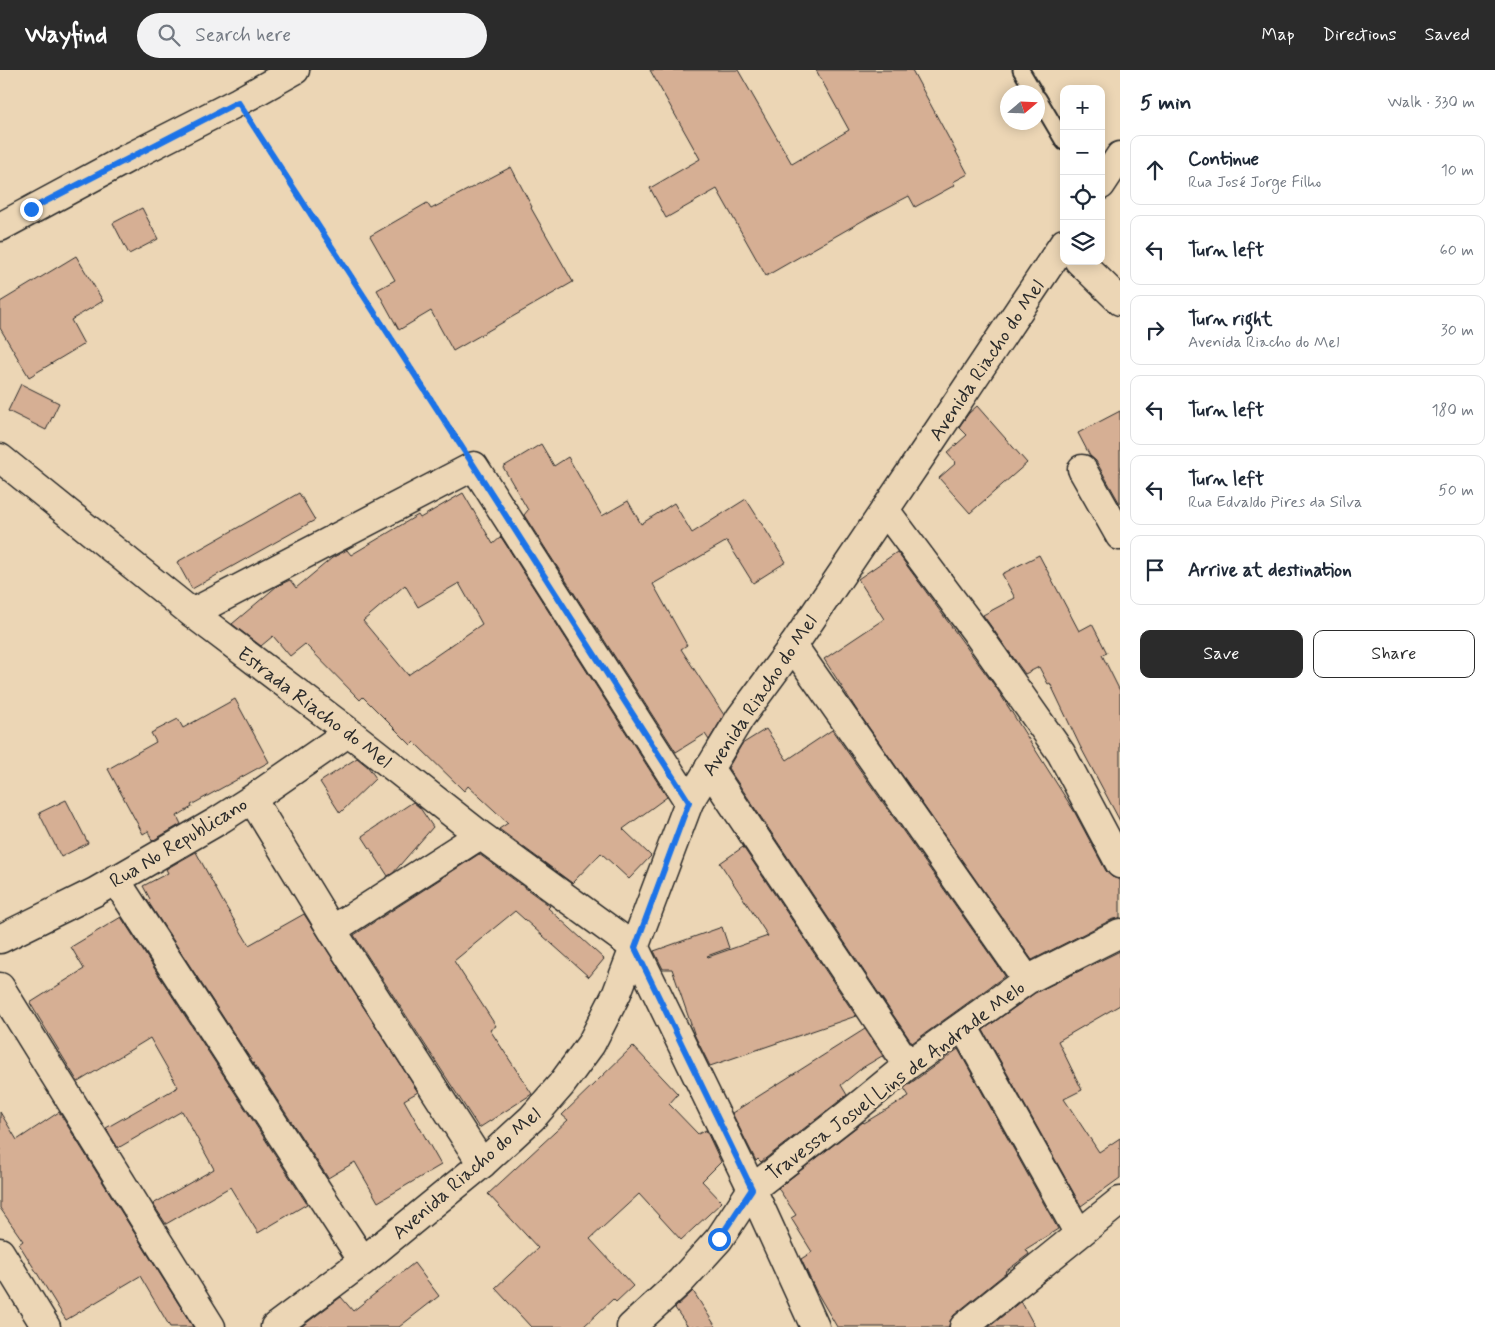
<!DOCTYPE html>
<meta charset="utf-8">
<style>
:root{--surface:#fff;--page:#f2f2f3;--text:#1f2937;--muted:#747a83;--line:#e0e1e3;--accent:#2b2b2b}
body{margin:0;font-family:Mynerve,sans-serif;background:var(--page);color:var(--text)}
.controls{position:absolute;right:15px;top:15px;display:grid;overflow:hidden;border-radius:10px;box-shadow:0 2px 12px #0003}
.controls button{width:45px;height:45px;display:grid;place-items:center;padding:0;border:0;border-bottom:1px solid var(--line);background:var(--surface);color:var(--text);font:25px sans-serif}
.compass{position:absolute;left:1000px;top:15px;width:45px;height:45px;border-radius:50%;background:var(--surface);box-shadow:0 2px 12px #0003;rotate:71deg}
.stop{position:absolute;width:15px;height:15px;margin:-11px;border:4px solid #1a73e8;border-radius:50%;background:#fff}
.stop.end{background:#1a73e8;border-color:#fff;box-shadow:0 1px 5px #0008}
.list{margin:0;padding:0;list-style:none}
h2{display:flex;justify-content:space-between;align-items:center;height:65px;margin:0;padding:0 20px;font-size:21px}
h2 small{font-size:16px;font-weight:400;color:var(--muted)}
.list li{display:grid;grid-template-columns:32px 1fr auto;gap:15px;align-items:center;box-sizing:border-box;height:70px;margin:0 10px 10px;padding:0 10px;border:1px solid var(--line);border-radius:10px}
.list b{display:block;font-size:19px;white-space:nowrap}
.list p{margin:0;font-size:16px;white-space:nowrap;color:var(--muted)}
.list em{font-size:16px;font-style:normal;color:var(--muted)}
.actions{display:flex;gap:10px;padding:15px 20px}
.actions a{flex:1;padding:11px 0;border:1px solid var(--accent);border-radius:10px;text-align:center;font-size:18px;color:var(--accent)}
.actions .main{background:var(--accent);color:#fff}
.icon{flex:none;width:28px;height:28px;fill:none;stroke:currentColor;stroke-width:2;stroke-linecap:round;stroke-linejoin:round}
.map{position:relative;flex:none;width:1120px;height:1257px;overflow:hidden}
header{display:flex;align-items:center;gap:30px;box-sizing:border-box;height:70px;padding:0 25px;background:var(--accent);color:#fff}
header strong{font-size:24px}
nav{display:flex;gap:28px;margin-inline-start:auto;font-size:18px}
.search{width:350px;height:45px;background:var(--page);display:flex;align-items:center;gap:12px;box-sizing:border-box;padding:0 18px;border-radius:28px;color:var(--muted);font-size:19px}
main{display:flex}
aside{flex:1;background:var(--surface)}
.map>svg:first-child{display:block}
.building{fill:#d6af94;stroke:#2b2b2b;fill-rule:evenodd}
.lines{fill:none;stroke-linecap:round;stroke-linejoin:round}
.lane-casing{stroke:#2b2b2b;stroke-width:19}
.street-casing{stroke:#2b2b2b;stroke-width:31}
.secondary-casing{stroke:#2b2b2b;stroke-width:31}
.path{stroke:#2b2b2b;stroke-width:3;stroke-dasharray:1 4;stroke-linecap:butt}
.lane{stroke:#ecd6b5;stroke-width:15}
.street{stroke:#ecd6b5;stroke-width:28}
.secondary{stroke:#ecd6b5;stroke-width:28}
.route{stroke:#1a73e8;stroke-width:6}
.labels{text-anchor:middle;stroke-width:5;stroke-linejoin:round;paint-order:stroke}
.street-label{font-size:20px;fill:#2b2b2b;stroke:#ecd6b5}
</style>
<header>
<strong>Wayfind</strong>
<div class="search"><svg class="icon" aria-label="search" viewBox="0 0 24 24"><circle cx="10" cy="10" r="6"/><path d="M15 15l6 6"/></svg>Search here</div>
<nav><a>Map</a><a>Directions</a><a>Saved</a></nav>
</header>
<main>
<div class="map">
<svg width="1120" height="1257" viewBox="0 0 1120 1257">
<rect width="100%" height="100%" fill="#ecd6b5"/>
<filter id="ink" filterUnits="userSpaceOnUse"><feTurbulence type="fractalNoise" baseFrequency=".02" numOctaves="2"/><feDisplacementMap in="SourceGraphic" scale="10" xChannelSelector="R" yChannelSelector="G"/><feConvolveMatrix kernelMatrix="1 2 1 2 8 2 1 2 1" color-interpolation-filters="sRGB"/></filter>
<g filter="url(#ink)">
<path class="building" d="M650 0H738L792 94 849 60 816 0H912L968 104 953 112 955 115 915 137 909 126 869 147 766 206 717 119 666 148 650 118 700 89Z
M511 97 532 137 531 138 573 212 453 281 431 241 399 260 377 220 395 210 370 166 427 133 431 139Z
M142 138 158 169 129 184 113 153Z
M76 186 103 231 71 250 84 274 29 307 0 258V232Z
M21 314 59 333 46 360 8 341Z
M977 336 1027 393 970 443 939 408 956 393 947 383 967 365 959 357 969 343Z
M1120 341V434L1096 391 1090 386 1078 363Z
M541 374 554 396 568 387 602 446 628 431 641 454 674 433 692 463 746 429 786 492 753 513 727 471 653 514 687 575 681 579 724 645 709 670 705 664 676 682 524 445 528 440 503 397Z
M299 423 315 450 192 519 177 492Z
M463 423 493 474 501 467 667 727 623 759 651 786 629 809 601 783 572 813 499 759 508 753 468 716 464 721 414 672 411 675 363 627 360 630 305 574 290 586 273 566 261 576 232 554 277 516 290 510 296 518 332 488 347 480 351 485 418 445 420 448ZM459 513 482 554 408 605 363 551 405 515 418 537Z
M897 482 997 619 1074 741 1106 801 1112 807 1120 810V848L1113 849 1032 890 858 642 824 589 884 549 858 509Z
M1039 485 1079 561 1092 554 1107 583 1102 585 1120 621V751L1080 676 1050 613 1048 614 1039 597 1025 604 983 545 1015 528 1002 504Z
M235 629 269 692 191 735 192 737 177 746 181 754 152 771 148 761 143 764 108 699 156 672 151 663 178 649 183 658Z
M766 659 787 690 832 660 1005 906 912 973 728 698 742 674Z
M357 688 368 697 376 708 340 743 320 712Z
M66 730 88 773 61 787 39 743Z
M413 732 420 738 433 757 393 803 388 806 362 766Z
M743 777 856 946 710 996 695 966 672 899H663L654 881 722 857 729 878 707 886 708 887 768 866 720 793Z
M196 782 222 830 249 875 304 844 418 1022 404 1030 441 1095 378 1132 355 1092 328 1108 147 830 150 829 143 816 168 803 166 799Z
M479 784 550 836 548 838 604 889 589 907 515 841 454 891 496 956 490 960 532 1024 479 1058 354 865Z
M121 847 307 1134 258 1163 230 1117 166 1154 153 1134 214 1099 182 1041 118 1078 106 1058 178 1017 150 968 78 1012 30 933 84 899 71 877Z
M1120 881V935L1058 971 1082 1020 1064 1029 1099 1082 1120 1068V1108L1081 1136 983 960 1035 923Z
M865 959 887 992 882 986 862 998 841 1015 847 1025 761 1092 758 1089 756 1091 732 1043Z
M633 976 678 1024 669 1034 698 1064 706 1060 721 1092 702 1111 722 1132 681 1170 639 1124 590 1169 633 1216 616 1232 613 1229 583 1257H531L495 1218 538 1178 488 1124 568 1050 562 1045Z
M958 979 1058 1159 1026 1179 1029 1184 1005 1202 1006 1203 954 1245 950 1251 949 1257H837L816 1221 801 1189 812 1182 791 1148 796 1145 778 1118 863 1052 864 1053 909 1026 904 1018Z
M0 1042 17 1070 59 1042 193 1257H170L140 1206 66 1250 19 1174 23 1171 0 1138Z
M414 1193 439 1226 399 1257H301L341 1227 353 1241Z
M693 1221 716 1257H688L675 1238Z
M1021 1231 1035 1257H989Z"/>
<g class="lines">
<defs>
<path id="lane" d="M1021 0 1034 22
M1038 28 1064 72"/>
<path id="street" d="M0 157 128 88 238 32 295 0
M1079 191 1120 231
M0 388 192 543 349 662 480 765 635 878
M1082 399 1120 466
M885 440 976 562 1061 683 1120 794
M192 543 474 396 689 732
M793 576 1027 910
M709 698 908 995
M252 729 332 860 482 1094
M115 809 363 1191
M332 860 480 765
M0 869 95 822 216 752 252 729 349 662
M0 917 211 1257
M963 956 1079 1164
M0 1182 46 1257
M631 1257 681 1211 719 1169 752 1119 847 1045 908 995 1027 910 1120 863
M964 1257 1120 1131"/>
<path id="secondary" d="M1101 115 1120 86
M635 878 752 1119 815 1257
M275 1257 363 1191 482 1094 532 1048 561 1015 591 974 617 923 689 732 740 648 793 576 922 385 1064 173"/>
</defs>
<use href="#lane" class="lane-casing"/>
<use href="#street" class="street-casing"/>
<use href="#secondary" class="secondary-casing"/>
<path class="path" d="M253 56 459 371"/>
<use href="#lane" class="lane"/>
<use href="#street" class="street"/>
<use href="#secondary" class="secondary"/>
</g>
</g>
<g class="lines" filter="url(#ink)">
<path class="route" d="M31 139 238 32 474 396 689 732 635 878 752 1119 719 1169"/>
</g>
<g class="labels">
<g class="street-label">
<text transform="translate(986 290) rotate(-56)" y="7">Avenida Riacho do Mel</text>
<text transform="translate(759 625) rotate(-56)" y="7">Avenida Riacho do Mel</text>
<text transform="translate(315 637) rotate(37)" y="7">Estrada Riacho do Mel</text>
<text transform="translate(178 772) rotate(-31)" y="7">Rua No Republicano</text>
<text transform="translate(895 1010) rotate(-37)" y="7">Travessa Josuel Lins de Andrade Melo</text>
<text transform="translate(466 1103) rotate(-41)" y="7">Avenida Riacho do Mel</text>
</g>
</g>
</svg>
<div class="controls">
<button>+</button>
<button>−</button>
<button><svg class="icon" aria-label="locate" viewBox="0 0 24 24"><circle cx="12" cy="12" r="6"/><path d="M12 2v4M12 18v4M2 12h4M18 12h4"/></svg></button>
<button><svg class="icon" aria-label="layers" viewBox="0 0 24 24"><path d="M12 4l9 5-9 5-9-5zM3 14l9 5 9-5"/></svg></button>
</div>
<svg class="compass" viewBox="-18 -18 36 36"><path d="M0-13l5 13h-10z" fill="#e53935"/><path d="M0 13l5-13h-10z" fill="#747a83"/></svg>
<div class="stop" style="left:719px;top:1169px"></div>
<div class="stop end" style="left:31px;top:139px"></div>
</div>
<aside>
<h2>5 min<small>Walk · 330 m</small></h2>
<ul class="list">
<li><svg class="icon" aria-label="ahead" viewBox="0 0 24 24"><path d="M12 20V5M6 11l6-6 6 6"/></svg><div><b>Continue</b><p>Rua José Jorge Filho</p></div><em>10 m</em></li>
<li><svg class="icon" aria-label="left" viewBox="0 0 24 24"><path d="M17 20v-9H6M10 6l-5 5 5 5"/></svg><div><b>Turn left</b></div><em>60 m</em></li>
<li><svg class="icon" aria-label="right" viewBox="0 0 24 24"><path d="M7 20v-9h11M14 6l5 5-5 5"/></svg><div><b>Turn right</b><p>Avenida Riacho do Mel</p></div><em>30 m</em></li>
<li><svg class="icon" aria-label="left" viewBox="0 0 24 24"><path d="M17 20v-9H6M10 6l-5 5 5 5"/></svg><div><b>Turn left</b></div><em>180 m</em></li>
<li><svg class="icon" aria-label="left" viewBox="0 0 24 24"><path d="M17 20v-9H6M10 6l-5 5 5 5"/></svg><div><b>Turn left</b><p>Rua Edvaldo Pires da Silva</p></div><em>50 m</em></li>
<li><svg class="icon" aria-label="arrive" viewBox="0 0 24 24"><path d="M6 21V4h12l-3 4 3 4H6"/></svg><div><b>Arrive at destination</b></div></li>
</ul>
<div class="actions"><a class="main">Save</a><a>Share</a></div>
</aside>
</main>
